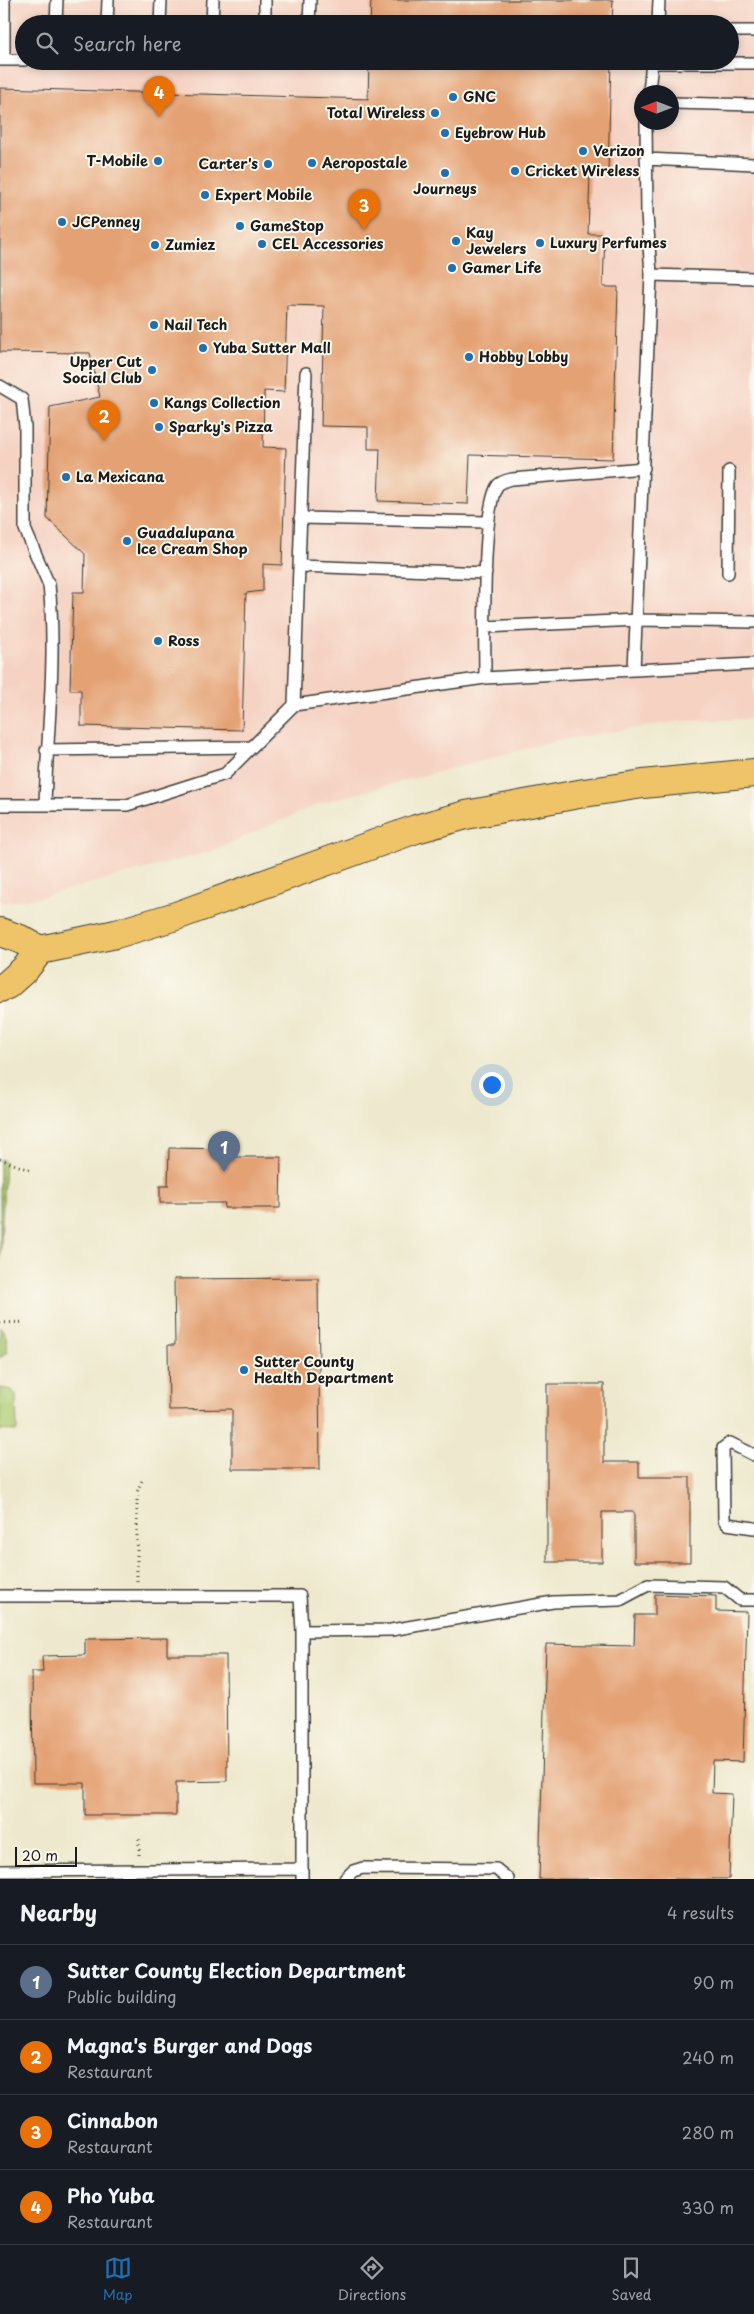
<!DOCTYPE html>
<style>
:root{--surface:#171b24;--page:#20242c;--text:#f1f3f6;--muted:#9ea1a6;--line:#363941;--accent:#1f6fb2}
body{margin:0;font-family:"Playpen Sans",sans-serif;background:var(--page);color:var(--text)}
.compass{position:absolute;left:634px;top:85px;width:45px;height:45px;border-radius:50%;background:var(--surface);box-shadow:0 2px 8px #0003;rotate:270deg}
.scale{position:absolute;left:15px;bottom:12px;width:62px;box-sizing:border-box;padding-left:5px;border:2px solid #1c1c1c;border-top:0;font-size:14px;line-height:18px;white-space:nowrap;color:#1c1c1c;-webkit-text-stroke:4px #fbf7ec;paint-order:stroke}
.you{position:absolute;left:491px;top:1084px;width:18px;height:18px;margin:-12px;border:4px solid #fff;border-radius:50%;background:#1a73e8;box-shadow:0 0 0 8px #1a73e833}
.badge{display:grid;place-items:center;width:32px;height:32px;border-radius:50%;background:var(--accent);color:#fff;font-size:16px;font-weight:700}
.pin{position:absolute;translate:-50% -41px;filter:drop-shadow(0 1px 2px #0008)}
.pin::after{content:'';position:absolute;top:26px;width:18px;height:15px;background:inherit;clip-path:polygon(0 0,100% 0,50% 100%)}
.list{margin:0;padding:0;list-style:none}
h2{display:flex;justify-content:space-between;align-items:center;height:65px;margin:0;padding:0 20px;font-size:21px}
h2 small{font-size:16px;font-weight:400;color:var(--muted)}
.list li{display:grid;grid-template-columns:32px 1fr auto;gap:15px;align-items:center;box-sizing:border-box;height:75px;padding:0 20px;border-top:1px solid var(--line)}
.list b{display:block;font-size:19px;white-space:nowrap}
.list p{margin:0;font-size:16px;white-space:nowrap;color:var(--muted)}
.list em{font-size:16px;font-style:normal;color:var(--muted)}
.icon{flex:none;width:28px;height:28px;fill:none;stroke:currentColor;stroke-width:2;stroke-linecap:round;stroke-linejoin:round}
.map{position:relative;flex:none;width:754px;height:1879px;overflow:hidden}
.search{position:absolute;background:var(--surface);box-shadow:0 2px 8px #0003;left:15px;right:15px;top:15px;height:55px;display:flex;align-items:center;gap:12px;box-sizing:border-box;padding:0 18px;border-radius:28px;color:var(--muted);font-size:19px}
.sheet{height:365px;background:var(--surface)}
nav{display:flex;justify-content:space-around;align-items:center;box-sizing:border-box;height:70px;border-top:1px solid var(--line);background:var(--surface);font-size:14px;color:var(--muted)}
nav a{display:grid;justify-items:center;gap:2px}
nav .on{color:var(--accent)}
.map>svg:first-child{display:block}
.built{fill:#f5d2c2;fill-rule:evenodd}
.grass{fill:#aecb72;stroke:#657447}
.building{fill:#e4a173}
.lines{fill:none;stroke-linecap:round;stroke-linejoin:round}
.lane-casing{stroke:#3c3b37;stroke-width:14}
.highway-casing{stroke:#3c3b37;stroke-width:30}
.path{stroke:#3c3b37;stroke-width:3;stroke-dasharray:1 4;stroke-linecap:butt}
.lane{stroke:#fff;stroke-width:11}
.highway{stroke:#efc469;stroke-width:28}
.poi-dot{fill:#1f6fb2;stroke:#fbf7ec;stroke-width:2}
.labels{text-anchor:middle;stroke-width:4;stroke-linejoin:round;paint-order:stroke}
.poi-label{font-size:14px;font-weight:bold;fill:#1c1c1c;stroke:#fbf7ec;text-anchor:start}
</style>
<div class="map">
<svg width="754" height="1879" viewBox="0 0 754 1879">
<rect width="100%" height="100%" fill="#fbf7ec"/>
<filter id="ink" filterUnits="userSpaceOnUse"><feTurbulence type="fractalNoise" baseFrequency=".02" numOctaves="2"/><feDisplacementMap in="SourceGraphic" scale="10" xChannelSelector="R" yChannelSelector="G"/><feConvolveMatrix kernelMatrix="1 2 1 2 8 2 1 2 1" color-interpolation-filters="sRGB"/></filter>
<filter id="wash" filterUnits="userSpaceOnUse"><feTurbulence type="fractalNoise" baseFrequency=".0096" numOctaves="4" result="noise"/><feDisplacementMap in="SourceGraphic" scale="20" xChannelSelector="R" yChannelSelector="G"/><feGaussianBlur stdDeviation="1.12" result="paint"/><feColorMatrix in="noise" values="0 0 0 0 0 0 0 0 0 0 0 0 0 0 0 0 0 1.4 0 .05"/><feComposite in="paint" operator="in"/></filter>
<g filter="url(#wash)">
<rect width="100%" height="100%" fill="#eee9ce"/>
<path class="built" d="M0 0H754V719L681 721 554 741 321 803 212 851 37 898 0 903ZM24 24H730V61H24ZM642 92H672V122H642Z"/>
<path class="grass" d="M0 1159 5 1161 0 1262Z
M0 1327C7 1334 8 1343 7 1352L0 1358Z
M0 1388 12 1390 16 1395 17 1431 0 1430Z"/>
<g id="blocks">
<path class="building" d="M371 0H613L612 24H370Z
M369 61H611L608 172H590L588 234H605L603 287H618L613 459 470 455 468 504 378 501 380 449H368V427L321 426 324 306 287 305 284 392 264 391 263 447 286 448 282 565 263 564V591L246 593 242 730 81 726V690H70L73 592H84L85 554 47 518 50 407 100 397 90 353 0 352V88L368 99Z
M169 1148 227 1149 229 1157H281L280 1208H224L225 1203H160V1186H168Z
M318 1278 320 1469H232V1409L169 1410 168 1345H175L174 1279Z
M547 1384H604V1462H639V1477H690V1562H634V1512H602V1562H547Z
M655 1594 716 1596V1611L747 1612 743 1762 713 1761 712 1793 732 1794 729 1879H539L546 1644 634 1646 635 1615H655Z
M167 1638V1655H226L227 1781 176 1782V1815H85V1783H33L32 1672H43L42 1656 85 1655V1639Z"/>
</g>
</g>
<g filter="url(#ink)">
<use href="#blocks" fill-opacity="0" stroke="#3c3b37" stroke-width="1"/>
<g class="lines">
<defs>
<path id="lane" d="M56 24 57 0
M107 24 108 0
M160 24 161 0
M212 24 213 0
M265 24V0
M309 24 310 0
M658 24 659 0
M730 31H754
M0 60H24
M4 60V0
M652 63H754
M649 92 652 61
M672 103 754 105
M646 122 647 214 651 275 634 670 754 664
M646 159 754 164
M651 275 754 278
M0 386 22 399 25 427V529L49 585C57 658 47 732 45 805
M300 518 487 522
M299 566 486 573
M728 573 729 471
M486 627 637 620 754 622
M485 678C485 644 481 507 498 485 502 481 507 480 512 479L644 468
M294 705 306 373
M46 750 251 747
M0 805H127L225 774 294 705 485 678 634 670
M754 1455 730 1443 723 1448 724 1520 727 1524 754 1528
M0 1596H300L302 1631
M302 1869V1631L391 1630 553 1602 620 1600 648 1585 724 1587 740 1600H754
M0 1871 302 1869V1879
M345 1879 353 1871 363 1868 496 1869 508 1879"/>
<path id="highway" d="M0 932 20 939 40 950
M0 988 7 985 26 968 40 950 116 934 176 916 416 829 466 815 584 793 643 784 754 773"/>
</defs>
<use href="#lane" class="lane-casing"/>
<use href="#highway" class="highway-casing"/>
<path class="path" d="M0 1159 32 1171
M0 1323 25 1322
M137 1581V1492L143 1478
M139 1839V1856"/>
<use href="#lane" class="lane"/>
<use href="#highway" class="highway"/>
</g>
</g>
<g class="poi-dot">
<circle cx="453" cy="97" r="5"/>
<circle cx="435" cy="113" r="5"/>
<circle cx="445" cy="133" r="5"/>
<circle cx="583" cy="151" r="5"/>
<circle cx="158" cy="161" r="5"/>
<circle cx="312" cy="163" r="5"/>
<circle cx="268" cy="164" r="5"/>
<circle cx="515" cy="171" r="5"/>
<circle cx="445" cy="173" r="5"/>
<circle cx="205" cy="195" r="5"/>
<circle cx="62" cy="222" r="5"/>
<circle cx="240" cy="226" r="5"/>
<circle cx="456" cy="241" r="5"/>
<circle cx="540" cy="243" r="5"/>
<circle cx="262" cy="244" r="5"/>
<circle cx="155" cy="245" r="5"/>
<circle cx="452" cy="268" r="5"/>
<circle cx="154" cy="325" r="5"/>
<circle cx="203" cy="348" r="5"/>
<circle cx="469" cy="357" r="5"/>
<circle cx="152" cy="370" r="5"/>
<circle cx="154" cy="403" r="5"/>
<circle cx="159" cy="427" r="5"/>
<circle cx="66" cy="477" r="5"/>
<circle cx="127" cy="541" r="5"/>
<circle cx="158" cy="641" r="5"/>
<circle cx="244" cy="1370" r="5"/>
</g>
<g class="labels">
<g class="poi-label">
<text x="463" y="102">GNC</text>
<text x="425" y="118" text-anchor="end">Total Wireless</text>
<text x="455" y="138">Eyebrow Hub</text>
<text x="593" y="156">Verizon</text>
<text x="148" y="166" text-anchor="end">T-Mobile</text>
<text x="322" y="168">Aeropostale</text>
<text x="258" y="169" text-anchor="end">Carter's</text>
<text x="525" y="176">Cricket Wireless</text>
<text x="445" y="194" text-anchor="middle">Journeys</text>
<text x="215" y="200">Expert Mobile</text>
<text x="72" y="227">JCPenney</text>
<text x="250" y="231">GameStop</text>
<text x="466" y="238">Kay<tspan x="466" dy="16">Jewelers</tspan></text>
<text x="550" y="248">Luxury Perfumes</text>
<text x="272" y="249">CEL Accessories</text>
<text x="165" y="250">Zumiez</text>
<text x="462" y="273">Gamer Life</text>
<text x="164" y="330">Nail Tech</text>
<text x="213" y="353">Yuba Sutter Mall</text>
<text x="479" y="362">Hobby Lobby</text>
<text x="142" y="367" text-anchor="end">Upper Cut<tspan x="142" dy="16">Social Club</tspan></text>
<text x="164" y="408">Kangs Collection</text>
<text x="169" y="432">Sparky's Pizza</text>
<text x="76" y="482">La Mexicana</text>
<text x="137" y="538">Guadalupana<tspan x="137" dy="16">Ice Cream Shop</tspan></text>
<text x="168" y="646">Ross</text>
<text x="254" y="1367">Sutter County<tspan x="254" dy="16">Health Department</tspan></text>
</g>
</g>
</svg>
<svg class="compass" viewBox="-18 -18 36 36"><path d="M0-13l5 13h-10z" fill="#e53935"/><path d="M0 13l5-13h-10z" fill="#9ea1a6"/></svg>
<div class="scale">20 m</div>
<div class="you"></div>
<div class="pin badge" style="left:224px;top:1172px;background:#5c6f8a">1</div>
<div class="pin badge" style="left:104px;top:441px;background:#e8710a">2</div>
<div class="pin badge" style="left:364px;top:230px;background:#e8710a">3</div>
<div class="pin badge" style="left:159px;top:117px;background:#e8710a">4</div>
<div class="search"><svg class="icon" aria-label="search" viewBox="0 0 24 24"><circle cx="10" cy="10" r="6"/><path d="M15 15l6 6"/></svg>Search here</div>
</div>
<section class="sheet">
<h2>Nearby<small>4 results</small></h2>
<ul class="list">
<li><span class="badge" style="background:#5c6f8a">1</span><div><b>Sutter County Election Department</b><p>Public building</p></div><em>90 m</em></li>
<li><span class="badge" style="background:#e8710a">2</span><div><b>Magna's Burger and Dogs</b><p>Restaurant</p></div><em>240 m</em></li>
<li><span class="badge" style="background:#e8710a">3</span><div><b>Cinnabon</b><p>Restaurant</p></div><em>280 m</em></li>
<li><span class="badge" style="background:#e8710a">4</span><div><b>Pho Yuba</b><p>Restaurant</p></div><em>330 m</em></li>
</ul>
</section>
<nav>
<a class="on"><svg class="icon" aria-label="map" viewBox="0 0 24 24"><path d="M3 6l6-2 6 2 6-2v14l-6 2-6-2-6 2zM9 4v14M15 6v14"/></svg>Map</a>
<a><svg class="icon" aria-label="directions" viewBox="0 0 24 24"><path d="M12 3l9 9-9 9-9-9zM9 14v-3h6M13 9l2 2-2 2"/></svg>Directions</a>
<a><svg class="icon" aria-label="saved" viewBox="0 0 24 24"><path d="M7 4h10v16l-5-4-5 4z"/></svg>Saved</a>
</nav>
